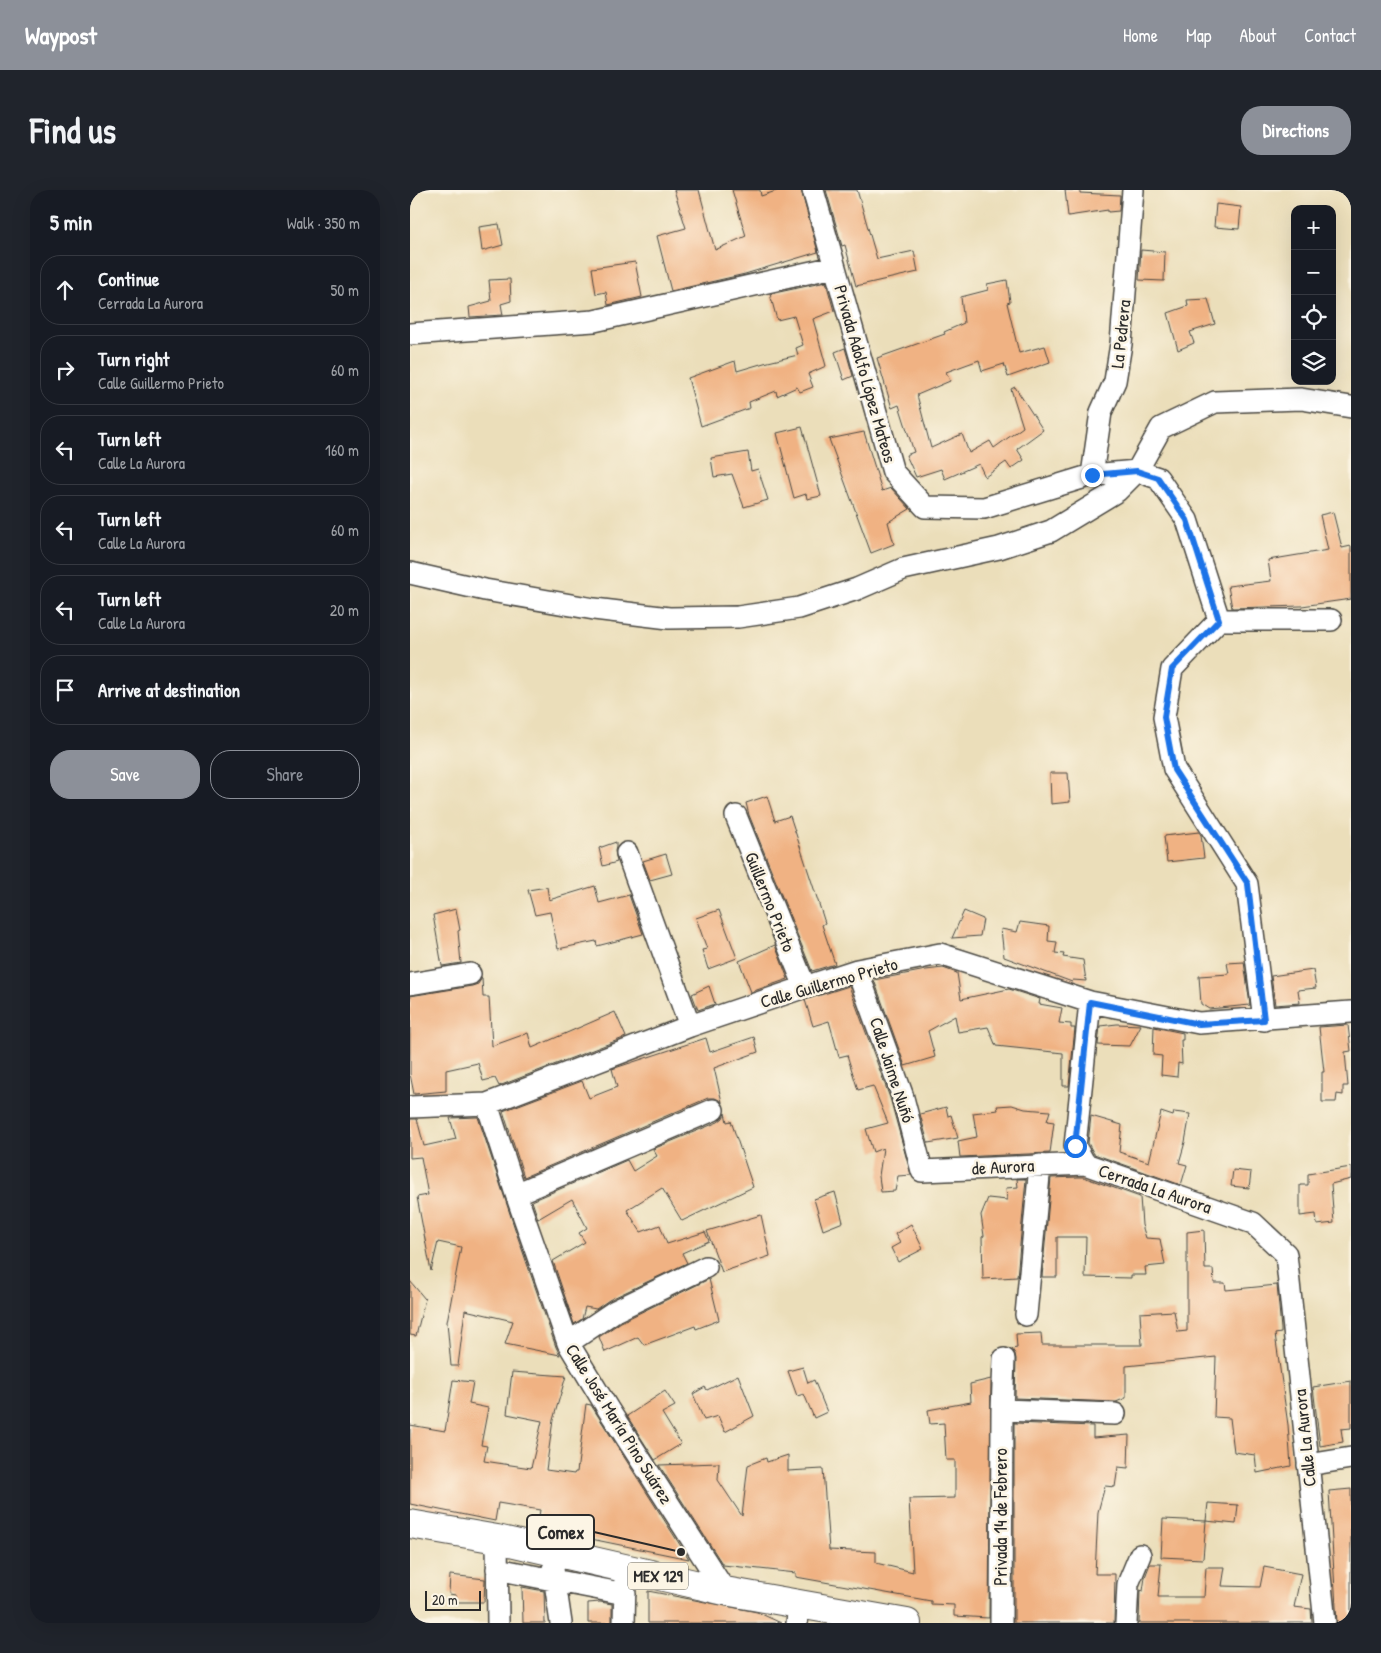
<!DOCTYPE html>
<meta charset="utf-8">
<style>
:root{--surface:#171b24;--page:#20242c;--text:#f1f3f6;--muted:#9ea1a6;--line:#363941;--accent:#8c9099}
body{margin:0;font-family:"Patrick Hand",sans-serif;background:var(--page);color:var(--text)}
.controls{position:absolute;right:15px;top:15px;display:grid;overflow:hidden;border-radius:10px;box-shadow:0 5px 20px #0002}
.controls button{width:45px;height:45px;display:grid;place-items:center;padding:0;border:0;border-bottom:1px solid var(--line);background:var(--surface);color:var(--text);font:25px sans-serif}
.scale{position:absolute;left:15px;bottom:12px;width:56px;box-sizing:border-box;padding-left:5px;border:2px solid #2b2b2b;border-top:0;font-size:14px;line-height:18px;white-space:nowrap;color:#2b2b2b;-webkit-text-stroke:4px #fcf5e5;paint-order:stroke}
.stop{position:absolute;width:15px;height:15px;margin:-11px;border:4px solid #1a73e8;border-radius:50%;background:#fff}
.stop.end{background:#1a73e8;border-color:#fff;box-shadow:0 1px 5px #0008}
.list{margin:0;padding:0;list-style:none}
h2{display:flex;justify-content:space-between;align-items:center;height:65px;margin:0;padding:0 20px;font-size:21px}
h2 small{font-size:16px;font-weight:400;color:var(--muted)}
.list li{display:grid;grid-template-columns:32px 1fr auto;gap:15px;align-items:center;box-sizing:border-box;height:70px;margin:0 10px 10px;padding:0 10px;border:1px solid var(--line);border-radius:20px}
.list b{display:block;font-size:19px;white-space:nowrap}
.list p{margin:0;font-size:16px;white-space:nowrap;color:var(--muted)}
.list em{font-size:16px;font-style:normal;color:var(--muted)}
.actions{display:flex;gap:10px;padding:15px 20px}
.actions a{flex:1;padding:11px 0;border:1px solid var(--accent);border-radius:20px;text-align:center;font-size:18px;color:var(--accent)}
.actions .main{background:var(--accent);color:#fff}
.icon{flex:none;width:28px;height:28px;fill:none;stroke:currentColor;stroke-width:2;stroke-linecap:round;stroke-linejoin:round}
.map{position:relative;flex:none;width:941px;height:1433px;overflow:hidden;border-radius:20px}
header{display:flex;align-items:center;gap:30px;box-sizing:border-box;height:70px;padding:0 25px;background:var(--accent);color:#fff}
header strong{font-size:24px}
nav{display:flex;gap:28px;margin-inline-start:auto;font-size:18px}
.intro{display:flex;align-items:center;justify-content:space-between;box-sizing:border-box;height:120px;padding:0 30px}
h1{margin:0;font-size:35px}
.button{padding:12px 22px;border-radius:20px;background:var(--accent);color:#fff;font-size:18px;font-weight:700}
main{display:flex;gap:30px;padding:0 30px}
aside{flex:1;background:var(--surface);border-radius:20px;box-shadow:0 5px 20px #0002}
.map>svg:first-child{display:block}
.building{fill:#f0b283}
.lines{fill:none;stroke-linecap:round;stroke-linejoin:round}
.minor-casing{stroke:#484640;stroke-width:24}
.major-casing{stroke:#484640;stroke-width:30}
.minor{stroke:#fff;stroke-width:21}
.major{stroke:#fff;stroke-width:28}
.route{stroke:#1a73e8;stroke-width:6}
.labels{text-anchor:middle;stroke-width:5;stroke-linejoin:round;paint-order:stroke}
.shield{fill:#fcf5e5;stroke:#6a6863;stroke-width:1}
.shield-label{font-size:16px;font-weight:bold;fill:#2b2b2b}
.street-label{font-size:18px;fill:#2b2b2b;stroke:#fcf5e5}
.leader{fill:none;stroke:#2b2b2b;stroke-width:2}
.callout-dot{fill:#2b2b2b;stroke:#fcf5e5;stroke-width:2}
.callout{fill:#fcf5e5;stroke:#2b2b2b;stroke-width:2}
.callout-label{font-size:19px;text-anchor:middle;font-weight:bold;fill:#2b2b2b}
</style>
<header>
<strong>Waypost</strong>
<nav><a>Home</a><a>Map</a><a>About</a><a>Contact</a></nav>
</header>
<div class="intro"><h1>Find us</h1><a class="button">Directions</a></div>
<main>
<aside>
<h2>5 min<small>Walk · 350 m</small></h2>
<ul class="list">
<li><svg class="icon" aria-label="ahead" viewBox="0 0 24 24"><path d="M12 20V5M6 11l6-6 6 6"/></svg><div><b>Continue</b><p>Cerrada La Aurora</p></div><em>50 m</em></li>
<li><svg class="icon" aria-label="right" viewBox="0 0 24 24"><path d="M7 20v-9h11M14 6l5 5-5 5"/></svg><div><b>Turn right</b><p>Calle Guillermo Prieto</p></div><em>60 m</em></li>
<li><svg class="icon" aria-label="left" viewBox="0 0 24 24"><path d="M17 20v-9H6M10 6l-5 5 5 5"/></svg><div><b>Turn left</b><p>Calle La Aurora</p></div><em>160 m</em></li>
<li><svg class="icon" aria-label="left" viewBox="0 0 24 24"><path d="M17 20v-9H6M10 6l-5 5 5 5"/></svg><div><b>Turn left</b><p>Calle La Aurora</p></div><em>60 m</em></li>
<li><svg class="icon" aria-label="left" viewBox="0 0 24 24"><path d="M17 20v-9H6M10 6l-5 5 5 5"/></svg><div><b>Turn left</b><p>Calle La Aurora</p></div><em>20 m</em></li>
<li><svg class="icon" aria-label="arrive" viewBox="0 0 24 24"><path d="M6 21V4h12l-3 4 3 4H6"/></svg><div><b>Arrive at destination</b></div></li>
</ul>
<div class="actions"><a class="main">Save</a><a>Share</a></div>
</aside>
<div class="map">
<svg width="941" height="1433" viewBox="0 0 941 1433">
<rect width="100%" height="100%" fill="#fcf5e5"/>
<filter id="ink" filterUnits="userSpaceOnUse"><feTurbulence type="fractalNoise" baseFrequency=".02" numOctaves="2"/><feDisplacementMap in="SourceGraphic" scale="10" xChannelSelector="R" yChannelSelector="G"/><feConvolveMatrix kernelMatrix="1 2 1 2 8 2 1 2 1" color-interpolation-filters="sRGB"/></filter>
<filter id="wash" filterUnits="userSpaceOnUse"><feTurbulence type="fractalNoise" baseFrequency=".0096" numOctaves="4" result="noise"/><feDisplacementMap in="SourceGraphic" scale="20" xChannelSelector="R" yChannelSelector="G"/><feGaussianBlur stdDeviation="1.12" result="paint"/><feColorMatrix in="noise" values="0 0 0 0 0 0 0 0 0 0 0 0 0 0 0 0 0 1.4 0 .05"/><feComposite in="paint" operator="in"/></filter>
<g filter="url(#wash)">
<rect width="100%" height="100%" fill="#ebdeba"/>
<g id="blocks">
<path class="building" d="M264 0H289L305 60 336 46 322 0H350L351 6 369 0H391L408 62 335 84 261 101 247 46 276 38Z
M416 0H447L467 69 504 61 508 82 446 96 435 55 432 56Z
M655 0H670V3L710 5 709 21 698 22V20L658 26Z
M806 14 831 17 829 39 804 37Z
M89 34 93 55 72 61 69 37Z
M731 60 755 62 754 91 729 90Z
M225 72 232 107 198 115 196 102 186 104 182 78Z
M100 89 101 111 91 114 93 125 60 127 59 117 81 111 79 90Z
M597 90 600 112 597 113 609 163 635 156 640 172 598 187 594 174 572 181 569 170 536 182 540 191 507 205 521 258 552 244 559 263 580 251 584 258 613 237 601 199 605 197 633 240 607 259 614 270 601 279 596 272 575 287 569 274 535 289 531 279 506 287 496 265 504 262 489 215 482 218 467 168 535 144 534 142 554 133 551 107 578 100 577 94Z
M416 92 424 121 403 129 416 176 398 184 403 197 390 202 387 197 367 206 366 201 339 212 340 218 291 236 278 188 325 171 327 181 354 173 388 165 386 158 393 155 384 126 367 130 360 104Z
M798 109 805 134 780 142 784 153 768 160 758 123 778 116 777 110Z
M435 158 443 186 434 190 425 162Z
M392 237 411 306 397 309 396 304 384 308 367 243Z
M454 242 472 301 481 298 500 319 478 332 484 354 461 363 419 249Z
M338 262 341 281 348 279 358 310 334 317 322 284 304 287 301 268Z
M923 322 932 358 941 356V409L892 416 822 418 818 396 861 391 858 370 918 360 910 325Z
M640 583H658L660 612 641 614Z
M357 606 365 631 380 626 408 711 415 733 412 735 425 774 402 781 339 625 336 613Z
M789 642 791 645 794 668 757 672 754 646Z
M206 652V657L205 661 207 672 193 676 189 658Z
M256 664 262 684 240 690 233 671Z
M185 696 189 713 219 705 233 744 187 756 186 751 148 759 140 722 125 725 118 700 137 697 139 710Z
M46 719 50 740 48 741 51 773 32 776 23 725Z
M309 720 327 768 298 779 292 760 297 759 286 728Z
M554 721 573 729 570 746 542 748Z
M610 732 639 736 638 751 647 752 645 763 654 764 653 767 673 770 676 791 663 790 662 792 594 767 591 739 607 742Z
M365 755 378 789 341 802 329 771Z
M834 772 840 815 799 819 791 814 789 786 819 784 817 773Z
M533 778 547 783 551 809 599 799 630 809 629 814 652 818 649 833 661 834V838H665L659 896H653V863L586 856 578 837 548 842 545 826 518 841 525 867 495 876 464 790 516 780Z
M903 780 906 798 888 800 890 813 865 815 861 786Z
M72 788 73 807H79L82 856 118 843 122 858 205 822 216 847 89 896 85 888 73 891 68 873 36 880V901L4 904 0 884V806L62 796 68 794Z
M299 796 305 814 288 820 282 804Z
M439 796 480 908 501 985 488 986 485 1001 471 1002 469 986 473 958 463 962 456 939 478 933 463 896 448 900 437 865 429 867 419 831 403 836 395 810Z
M707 834 731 835 720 856 688 855 690 836Z
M938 835 941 861 935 862 938 896H933V905L927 904 926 912H912V882H914L909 837Z
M744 837 773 843V850H771L772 874 768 873 767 887 751 885 752 866 743 865Z
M344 847 348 862 304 878 312 912 305 908H298L114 987 93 921 172 891 179 908 207 897 202 879 296 848 300 862Z
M602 915 615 919 640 921 637 931 644 932 640 963 550 967 548 951 567 947 563 923 588 920 587 916Z
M536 917 538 926 541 925 548 948 518 953 510 924Z
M751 922 763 926 764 922 780 924 775 952 769 973 777 975 771 995 684 964 678 953 681 926 712 935 709 962 739 972Z
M315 923 317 932 321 931 343 997 272 1031 252 998 217 1020 231 1042 250 1035 257 1054 295 1042 299 1051 272 1063 277 1073 199 1110 186 1119 175 1117 172 1129 164 1134 143 1071 175 1052 169 1043 177 1038 162 1009 128 1029 122 1011 217 970 223 981 247 966 243 959 308 932 313 928Z
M68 927 106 1042 146 1157 150 1165 95 1154 103 1131 55 1120 48 1176H41L37 1132 51 1057 28 1052 21 1081 7 1007 18 1005 11 967 0 968V929H7L14 956 46 949 40 928Z
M941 977V989L921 994 924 1033 907 1035 906 1024 890 1026V995H898V984Z
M823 980 841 982 839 998 821 996Z
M668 987H673L730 1007 732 1035 736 1048 750 1049 755 1075 735 1077 736 1085H721V1088L675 1087 676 1047H647V1087H632L641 988Z
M607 989H616L607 1087 573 1089 572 1047 574 1046 571 1025 578 1008 597 1010 596 998 608 997Z
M425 1002 433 1032 413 1040 404 1009Z
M351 1025 360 1066 312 1082 297 1041Z
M501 1034 513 1059 488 1072 481 1058 490 1053 485 1044Z
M794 1040 795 1079H803L804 1093H815L816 1100 867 1095 871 1139V1143L865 1144 878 1235 881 1276 847 1283 845 1265 824 1262 820 1228 804 1227 806 1167 716 1176V1208L706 1212 605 1208 606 1169 605 1164 602 1159 607 1158 606 1144 631 1143 632 1155H732L730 1123 764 1121 768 1142 777 1141V1042Z
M299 1089 309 1130 286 1139 285 1136 234 1155 228 1147 195 1162 189 1147 211 1132Z
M0 1091 15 1109 6 1146 0 1145Z
M393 1177 398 1193 404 1190 417 1222 404 1228 394 1204 387 1206 378 1181Z
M102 1182 156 1186 143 1230 136 1280 164 1284 165 1282H167L176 1214 181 1215 279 1369 127 1338 130 1320 88 1313 85 1331 0 1314V1235L35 1241 43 1190 63 1192 59 1214 78 1218 71 1255 77 1256 74 1271 121 1278 132 1231 97 1224Z
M328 1185 344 1226 315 1242 308 1226 294 1230 283 1204 295 1197 297 1200Z
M581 1189 579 1428 544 1426V1415L521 1414V1411L386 1387V1383L313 1375 249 1275 309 1273 308 1290 332 1326 338 1275 356 1268 357 1272 378 1265V1281L413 1279 419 1360 466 1362V1373L503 1382 499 1309 545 1308V1270H536L534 1233 520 1234 518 1220 561 1212 560 1194Z
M941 1191V1238L931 1239 933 1252 910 1256 903 1197Z
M255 1201 265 1216 252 1223 271 1254 245 1270 217 1226Z
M604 1233 683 1236V1248L719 1245 718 1278 708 1277 705 1297 695 1296 688 1322 685 1384H705L704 1433H604Z
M941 1299V1433H927L919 1301Z
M798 1313 828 1315 826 1334 796 1331Z
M753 1329 796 1331 793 1369 751 1367Z
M740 1374H751L748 1407H794L796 1377H815L812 1396 850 1397 854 1377 891 1384 884 1417 901 1419 902 1433H729L730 1400 733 1401 735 1387Z
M40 1385 75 1389 74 1412H46V1405L39 1404Z
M112 1397 134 1401 135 1433H113Z
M238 1401 347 1422 371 1433H238Z
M190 1412 202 1414V1433H178V1413Z"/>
</g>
</g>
<g filter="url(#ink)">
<use href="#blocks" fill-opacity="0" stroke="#484640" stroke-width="1"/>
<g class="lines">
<defs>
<path id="minor" d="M403 0 483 282 515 317 574 318 682 285 727 281 748 288 777 330 809 430 762 479 754 527 764 579 837 694 854 830
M0 144 184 131 424 77
M682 285 691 222 705 191 711 154 723 0
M0 383 75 400 184 419 259 428 328 427 389 418 447 399 493 379 589 358 641 341 707 301 727 281 751 238 805 212 891 209 941 217
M809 430H921
M326 626 395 797
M217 663 280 836
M447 780 492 904 512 981 675 974
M0 794 60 784
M680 812 665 956 675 974 843 1033 876 1064 915 1433
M77 914 106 1004 158 1153 198 1219 315 1401
M0 917 77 914 280 836 395 797 447 780 530 764 680 812 789 833 941 822
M106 1004 303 920
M616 1125 630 975
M158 1153 205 1121 296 1077
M592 1220 705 1224
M898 1275 941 1268
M87 1349 88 1433
M87 1379 215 1404
M143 1379 151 1433
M214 1433 215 1391
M387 1433 389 1414
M591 1433 592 1220 594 1169
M716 1433 718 1394 730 1365"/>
<path id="major" d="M0 1334 87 1349 315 1401 497 1433"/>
</defs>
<use href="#minor" class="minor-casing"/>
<use href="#major" class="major-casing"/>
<use href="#minor" class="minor"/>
<use href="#major" class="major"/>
</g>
</g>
<g class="lines" filter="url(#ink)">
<path class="route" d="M665 956 680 812 789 834 854 830 838 694 764 580 754 527 762 479 809 430 777 330 748 288 727 281 682 285"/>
</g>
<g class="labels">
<rect class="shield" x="218" y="1372.5" width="60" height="27" rx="4"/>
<g class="shield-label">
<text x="248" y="1392">MEX 129</text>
</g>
<g class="street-label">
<text transform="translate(711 144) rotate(-84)" y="6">La Pedrera</text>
<text transform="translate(455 184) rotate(74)" y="6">Privada Adolfo López Mateos</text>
<text transform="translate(360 712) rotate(68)" y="6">Guillermo Prieto</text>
<text transform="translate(419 793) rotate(-16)" y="6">Calle Guillermo Prieto</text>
<text transform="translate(482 880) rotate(72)" y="6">Calle Jaime Nuñó</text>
<text transform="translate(593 977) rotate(-3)" y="6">de Aurora</text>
<text transform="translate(745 999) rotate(19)" y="6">Cerrada La Aurora</text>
<text transform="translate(209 1234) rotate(58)" y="6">Calle José María Pino Suárez</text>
<text transform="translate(895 1248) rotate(-96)" y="6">Calle La Aurora</text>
<text transform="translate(591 1327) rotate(-90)" y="6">Privada 14 de Febrero</text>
</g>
</g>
<path class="leader" d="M271 1362L184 1342"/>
<circle class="callout-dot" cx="271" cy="1362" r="5"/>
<rect class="callout" x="117" y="1325" width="67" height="34" rx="5"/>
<g class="callout-label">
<text x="151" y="1349">Comex</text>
</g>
</svg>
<div class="controls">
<button>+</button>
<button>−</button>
<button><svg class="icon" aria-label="locate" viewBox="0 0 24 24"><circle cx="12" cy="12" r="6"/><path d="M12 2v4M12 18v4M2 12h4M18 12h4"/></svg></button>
<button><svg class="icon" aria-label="layers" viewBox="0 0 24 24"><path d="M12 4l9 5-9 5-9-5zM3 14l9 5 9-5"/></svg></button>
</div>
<div class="scale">20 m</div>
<div class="stop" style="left:665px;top:956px"></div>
<div class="stop end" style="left:682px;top:285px"></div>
</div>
</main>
